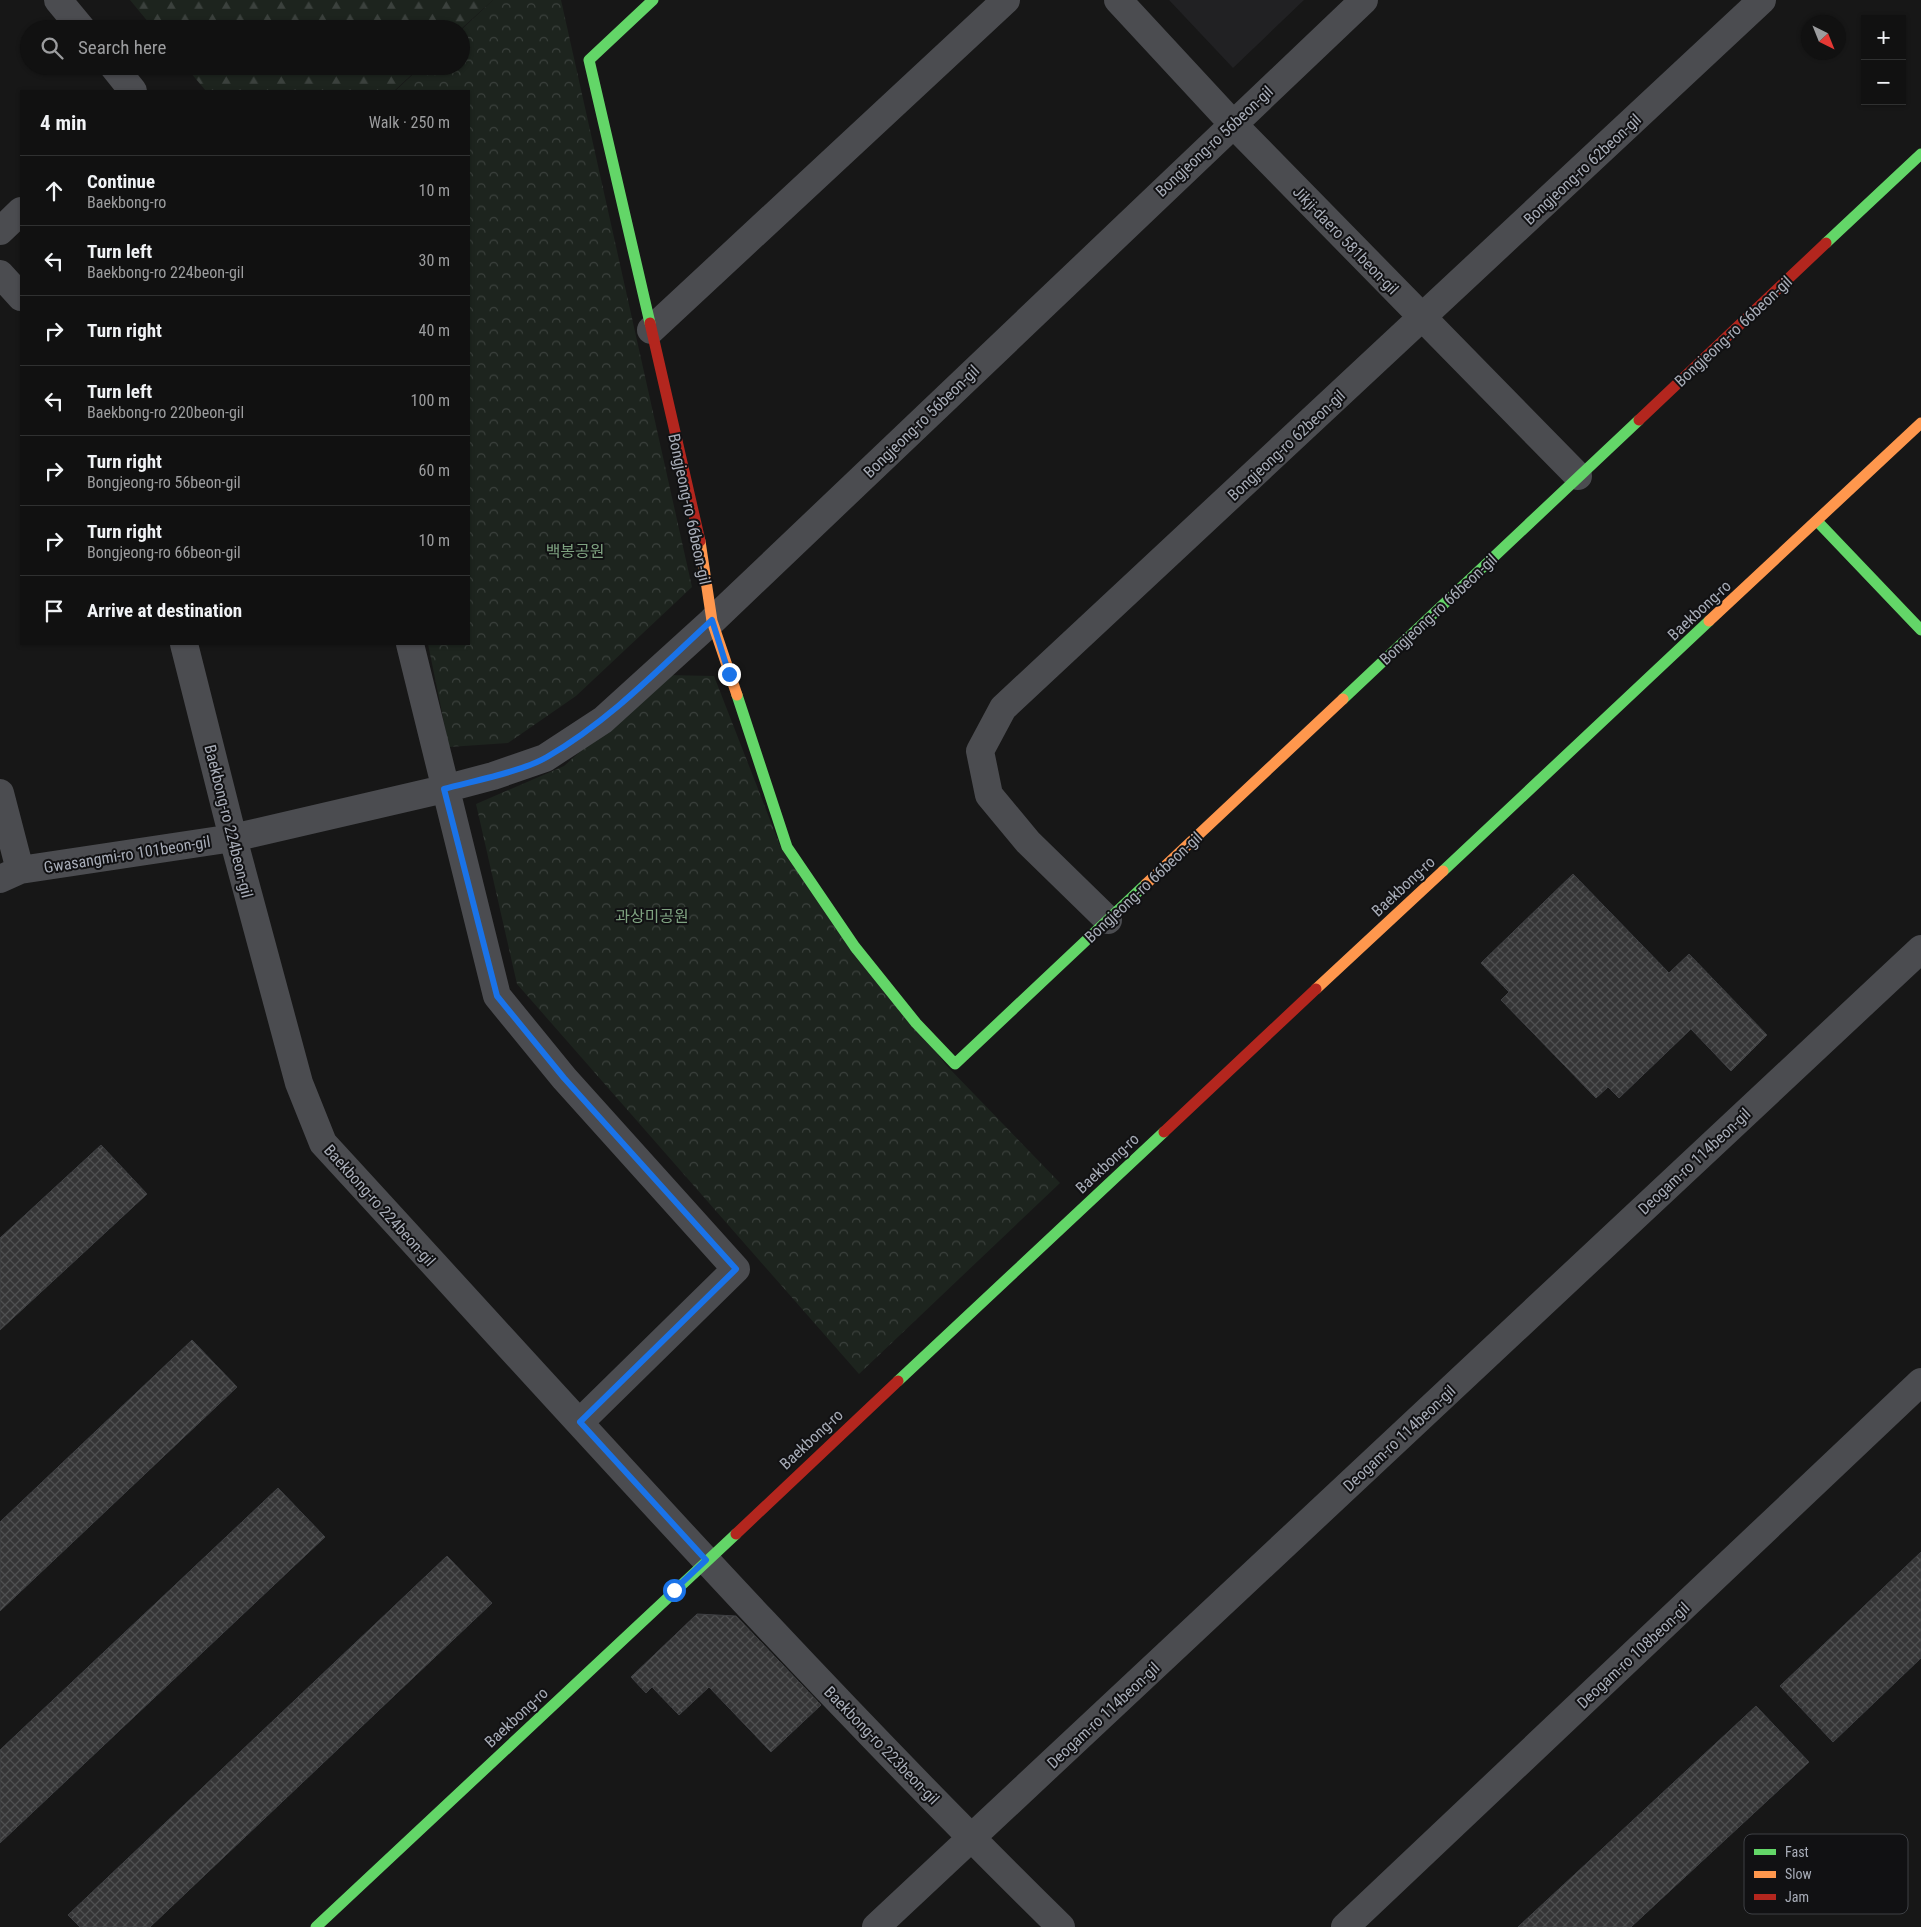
<!DOCTYPE html>
<meta charset="utf-8">
<style>
:root{--surface:#111;--page:#1a1a1a;--text:#f1f3f6;--muted:#9c9d9f;--line:#303131}
body{margin:0;font-family:"Roboto Condensed","Noto Sans KR",sans-serif;background:var(--page);color:var(--text)}
.controls{position:absolute;right:15px;top:15px;display:grid;overflow:hidden;border-radius:0px;box-shadow:0 1px 4px #0004}
.controls button{width:45px;height:45px;display:grid;place-items:center;padding:0;border:0;border-bottom:1px solid var(--line);background:var(--surface);color:var(--text);font:25px sans-serif}
.compass{position:absolute;left:1801px;top:15px;width:45px;height:45px;border-radius:50%;background:var(--surface);box-shadow:0 1px 4px #0004;rotate:137deg}
.stop{position:absolute;width:15px;height:15px;margin:-11px;border:4px solid #1a73e8;border-radius:50%;background:#fff}
.stop.end{background:#1a73e8;border-color:#fff;box-shadow:0 1px 5px #0008}
.list{margin:0;padding:0;list-style:none}
h2{display:flex;justify-content:space-between;align-items:center;height:65px;margin:0;padding:0 20px;font-size:21px}
h2 small{font-size:16px;font-weight:400;color:var(--muted)}
.list li{display:grid;grid-template-columns:32px 1fr auto;gap:15px;align-items:center;box-sizing:border-box;height:70px;padding:0 20px;border-top:1px solid var(--line)}
.list b{display:block;font-size:19px;white-space:nowrap}
.list p{margin:0;font-size:16px;white-space:nowrap;color:var(--muted)}
.list em{font-size:16px;font-style:normal;color:var(--muted)}
.icon{flex:none;width:28px;height:28px;fill:none;stroke:currentColor;stroke-width:2;stroke-linecap:round;stroke-linejoin:round}
.map{position:relative;flex:none;width:1921px;height:1927px;overflow:hidden}
.search{position:absolute;background:var(--surface);box-shadow:0 1px 4px #0004;left:20px;top:20px;width:450px;height:55px;display:flex;align-items:center;gap:12px;box-sizing:border-box;padding:0 18px;border-radius:28px;color:var(--muted);font-size:19px}
.panel{position:absolute;background:var(--surface);box-shadow:0 1px 4px #0004;left:20px;top:90px;width:450px;height:555px;border-radius:0px}
.map>svg:first-child{display:block}
.built{fill:#212123}
.forest{fill:url(#forest-firs)}
.park{fill:url(#park-crowns)}
.building{fill:url(#building-cross-hatch);stroke:#3f4043}
.lines{fill:none;stroke-linecap:round;stroke-linejoin:round}
.street{stroke:#4b4c50;stroke-width:28}
.fast{stroke:#63d668;stroke-width:11}
.slow{stroke:#ff974d;stroke-width:11}
.jam{stroke:#b3261e;stroke-width:11}
.route{stroke:#1a73e8;stroke-width:6}
.labels{text-anchor:middle;stroke-width:4;stroke-linejoin:round;paint-order:stroke}
.street-label{font-size:16px;fill:#a8adb8;stroke:#111113}
.park-label{font-size:16px;fill:#7fa381;stroke:#111113}
.key{fill:#111113;stroke:#3e4045;stroke-width:1}
.key-label{font-size:14px;fill:#a8adb8}
</style>
<div class="map">
<svg width="1921" height="1927" viewBox="0 0 1921 1927">
<defs>
<pattern id="forest-firs" width="22" height="20" patternUnits="userSpaceOnUse" patternTransform="scale(1.25)"><rect width="22" height="20" fill="#1d241e"/><path d="M5 1l3.5 6h-7zM16 11l3.5 6h-7z" fill="#3b413d"/></pattern>
<pattern id="park-crowns" width="20" height="18" patternUnits="userSpaceOnUse" patternTransform="scale(1.25)"><rect width="20" height="18" fill="#1d241e"/><path d="M2 6a3 3 0 1 1 6 0M12 15a3 3 0 1 1 6 0" fill="none" stroke="#3b413d"/></pattern>
<pattern id="building-cross-hatch" width="8" height="8" patternUnits="userSpaceOnUse" patternTransform="scale(1.25)"><rect width="8" height="8" fill="#353536"/><path d="M0 0l8 8M0 8l8-8" fill="none" stroke="#4f5051"/></pattern>
</defs>
<rect width="100%" height="100%" fill="#171717"/>
<path class="built" d="M1169 0H1304L1233 68Z"/>
<path class="forest" d="M130 0H493L461 29H154Z
M185 66H421L394 91H206Z"/>
<path class="park" d="M493 0H561L692 587 576 696 508 743 449 747 428 644H469V91H395L422 66H461V30Z
M665 675 714 676 781 848 946 1065 1060 1183 859 1374 517 984 476 804 564 766Z"/>
<path class="building" d="M1573 874 1669 973 1689 954 1767 1035 1731 1071 1691 1029 1619 1098 1608 1087 1596 1098 1501 1000 1509 992 1481 963Z
M101 1145 147 1194 0 1330V1238Z
M192 1340 237 1387 0 1611V1522Z
M278 1488 325 1537 0 1843V1750Z
M1921 1552V1658L1833 1742 1780 1686Z
M447 1556 492 1603 150 1927H80L68 1915Z
M697 1614 736 1616 821 1705 771 1752 709 1687 679 1715 652 1687 646 1693 631 1677Z
M1756 1706 1809 1762 1631 1927H1518Z"/>
<g class="lines">
<path class="street" d="M58 0 82 29
M1118 0 1232 123 1578 476
M113 66 133 91
M0 231 21 211
M0 274 21 297
M651 330 1006 0
M184 644 233 838 299 1083 323 1143C566 1407 805 1676 1061 1927
M410 644 497 996 564 1078 736 1269 580 1422
M0 793 20 870
M0 879 20 870 233 838 444 789 493 776 545 758 603 720 712 621 1364 0
M1108 920 1028 842 989 795 980 751 1003 708 1762 0
M876 1927 1921 949
M1345 1927 1921 1382"/>
<path class="fast" d="M1826 243 1921 154
M650 323 589 60 653 0
M1817 521 1921 630
M737 695 787 847 855 947 916 1023 955 1064 1146 884
M1343 699 1639 420
M1443 871 1709 621
M898 1381 1164 1132
M316 1927 736 1534"/>
<path class="slow" d="M700 541 712 621 737 695
M1709 621 1921 423
M1146 884 1343 699
M1316 989 1443 871"/>
<path class="jam" d="M650 323 700 541
M1639 420 1826 243
M1164 1132 1316 989
M736 1534 898 1381"/>
</g>
<g class="lines">
<path class="route" d="M674 1590 706 1560 580 1422 736 1269 564 1078 497 996 444 789C473 781 521 772 547 757 609 721 659 669 712 620L729 674"/>
</g>
<g class="labels">
<g class="street-label">
<text transform="translate(1214 141) rotate(-43)" y="6">Bongjeong-ro 56beon-gil</text>
<text transform="translate(1582 169) rotate(-43)" y="6">Bongjeong-ro 62beon-gil</text>
<text transform="translate(1346 240) rotate(46)" y="6">Jikji-daero 581beon-gil</text>
<text transform="translate(1733 331) rotate(-43)" y="6">Bongjeong-ro 66beon-gil</text>
<text transform="translate(921 421) rotate(-44)" y="6">Bongjeong-ro 56beon-gil</text>
<text transform="translate(1286 445) rotate(-43)" y="6">Bongjeong-ro 62beon-gil</text>
<text transform="translate(690 509) rotate(78)" y="6">Bongjeong-ro 66beon-gil</text>
<text transform="translate(1438 609) rotate(-43)" y="6">Bongjeong-ro 66beon-gil</text>
<text transform="translate(1699 610) rotate(-43)" y="6">Baekbong-ro</text>
<text transform="translate(229 821) rotate(76)" y="6">Baekbong-ro 224beon-gil</text>
<text transform="translate(127 854) rotate(-9)" y="6">Gwasangmi-ro 101beon-gil</text>
<text transform="translate(1403 886) rotate(-43)" y="6">Baekbong-ro</text>
<text transform="translate(1143 887) rotate(-43)" y="6">Bongjeong-ro 66beon-gil</text>
<text transform="translate(1694 1161) rotate(-43)" y="6">Deogam-ro 114beon-gil</text>
<text transform="translate(1107 1163) rotate(-43)" y="6">Baekbong-ro</text>
<text transform="translate(380 1205) rotate(48)" y="6">Baekbong-ro 224beon-gil</text>
<text transform="translate(1399 1438) rotate(-43)" y="6">Deogam-ro 114beon-gil</text>
<text transform="translate(811 1439) rotate(-43)" y="6">Baekbong-ro</text>
<text transform="translate(1633 1655) rotate(-43)" y="6">Deogam-ro 108beon-gil</text>
<text transform="translate(1103 1715) rotate(-43)" y="6">Deogam-ro 114beon-gil</text>
<text transform="translate(516 1717) rotate(-43)" y="6">Baekbong-ro</text>
<text transform="translate(882 1745) rotate(46)" y="6">Baekbong-ro 223beon-gil</text>
</g>
<g class="park-label">
<text x="575" y="557">백봉공원</text>
<text x="652" y="922">과상미공원</text>
</g>
</g>
<rect x="1744" y="1834" width="164" height="80" rx="8" class="key"/>
<rect x="1754" y="1849" width="22" height="6" fill="#63d668"/>
<rect x="1754" y="1871" width="22" height="7" fill="#ff974d"/>
<rect x="1754" y="1894" width="22" height="6" fill="#b3261e"/>
<g class="key-label">
<text x="1785" y="1857">Fast</text>
<text x="1785" y="1879">Slow</text>
<text x="1785" y="1902">Jam</text>
</g>
</svg>
<div class="controls">
<button>+</button>
<button>−</button>
</div>
<svg class="compass" viewBox="-18 -18 36 36"><path d="M0-13l5 13h-10z" fill="#e53935"/><path d="M0 13l5-13h-10z" fill="#9c9d9f"/></svg>
<div class="stop" style="left:674px;top:1590px"></div>
<div class="stop end" style="left:729px;top:674px"></div>
<div class="search"><svg class="icon" aria-label="search" viewBox="0 0 24 24"><circle cx="10" cy="10" r="6"/><path d="M15 15l6 6"/></svg>Search here</div>
<section class="panel">
<h2>4 min<small>Walk · 250 m</small></h2>
<ul class="list">
<li><svg class="icon" aria-label="ahead" viewBox="0 0 24 24"><path d="M12 20V5M6 11l6-6 6 6"/></svg><div><b>Continue</b><p>Baekbong-ro</p></div><em>10 m</em></li>
<li><svg class="icon" aria-label="left" viewBox="0 0 24 24"><path d="M17 20v-9H6M10 6l-5 5 5 5"/></svg><div><b>Turn left</b><p>Baekbong-ro 224beon-gil</p></div><em>30 m</em></li>
<li><svg class="icon" aria-label="right" viewBox="0 0 24 24"><path d="M7 20v-9h11M14 6l5 5-5 5"/></svg><div><b>Turn right</b></div><em>40 m</em></li>
<li><svg class="icon" aria-label="left" viewBox="0 0 24 24"><path d="M17 20v-9H6M10 6l-5 5 5 5"/></svg><div><b>Turn left</b><p>Baekbong-ro 220beon-gil</p></div><em>100 m</em></li>
<li><svg class="icon" aria-label="right" viewBox="0 0 24 24"><path d="M7 20v-9h11M14 6l5 5-5 5"/></svg><div><b>Turn right</b><p>Bongjeong-ro 56beon-gil</p></div><em>60 m</em></li>
<li><svg class="icon" aria-label="right" viewBox="0 0 24 24"><path d="M7 20v-9h11M14 6l5 5-5 5"/></svg><div><b>Turn right</b><p>Bongjeong-ro 66beon-gil</p></div><em>10 m</em></li>
<li><svg class="icon" aria-label="arrive" viewBox="0 0 24 24"><path d="M6 21V4h12l-3 4 3 4H6"/></svg><div><b>Arrive at destination</b></div></li>
</ul>
</section>
</div>
